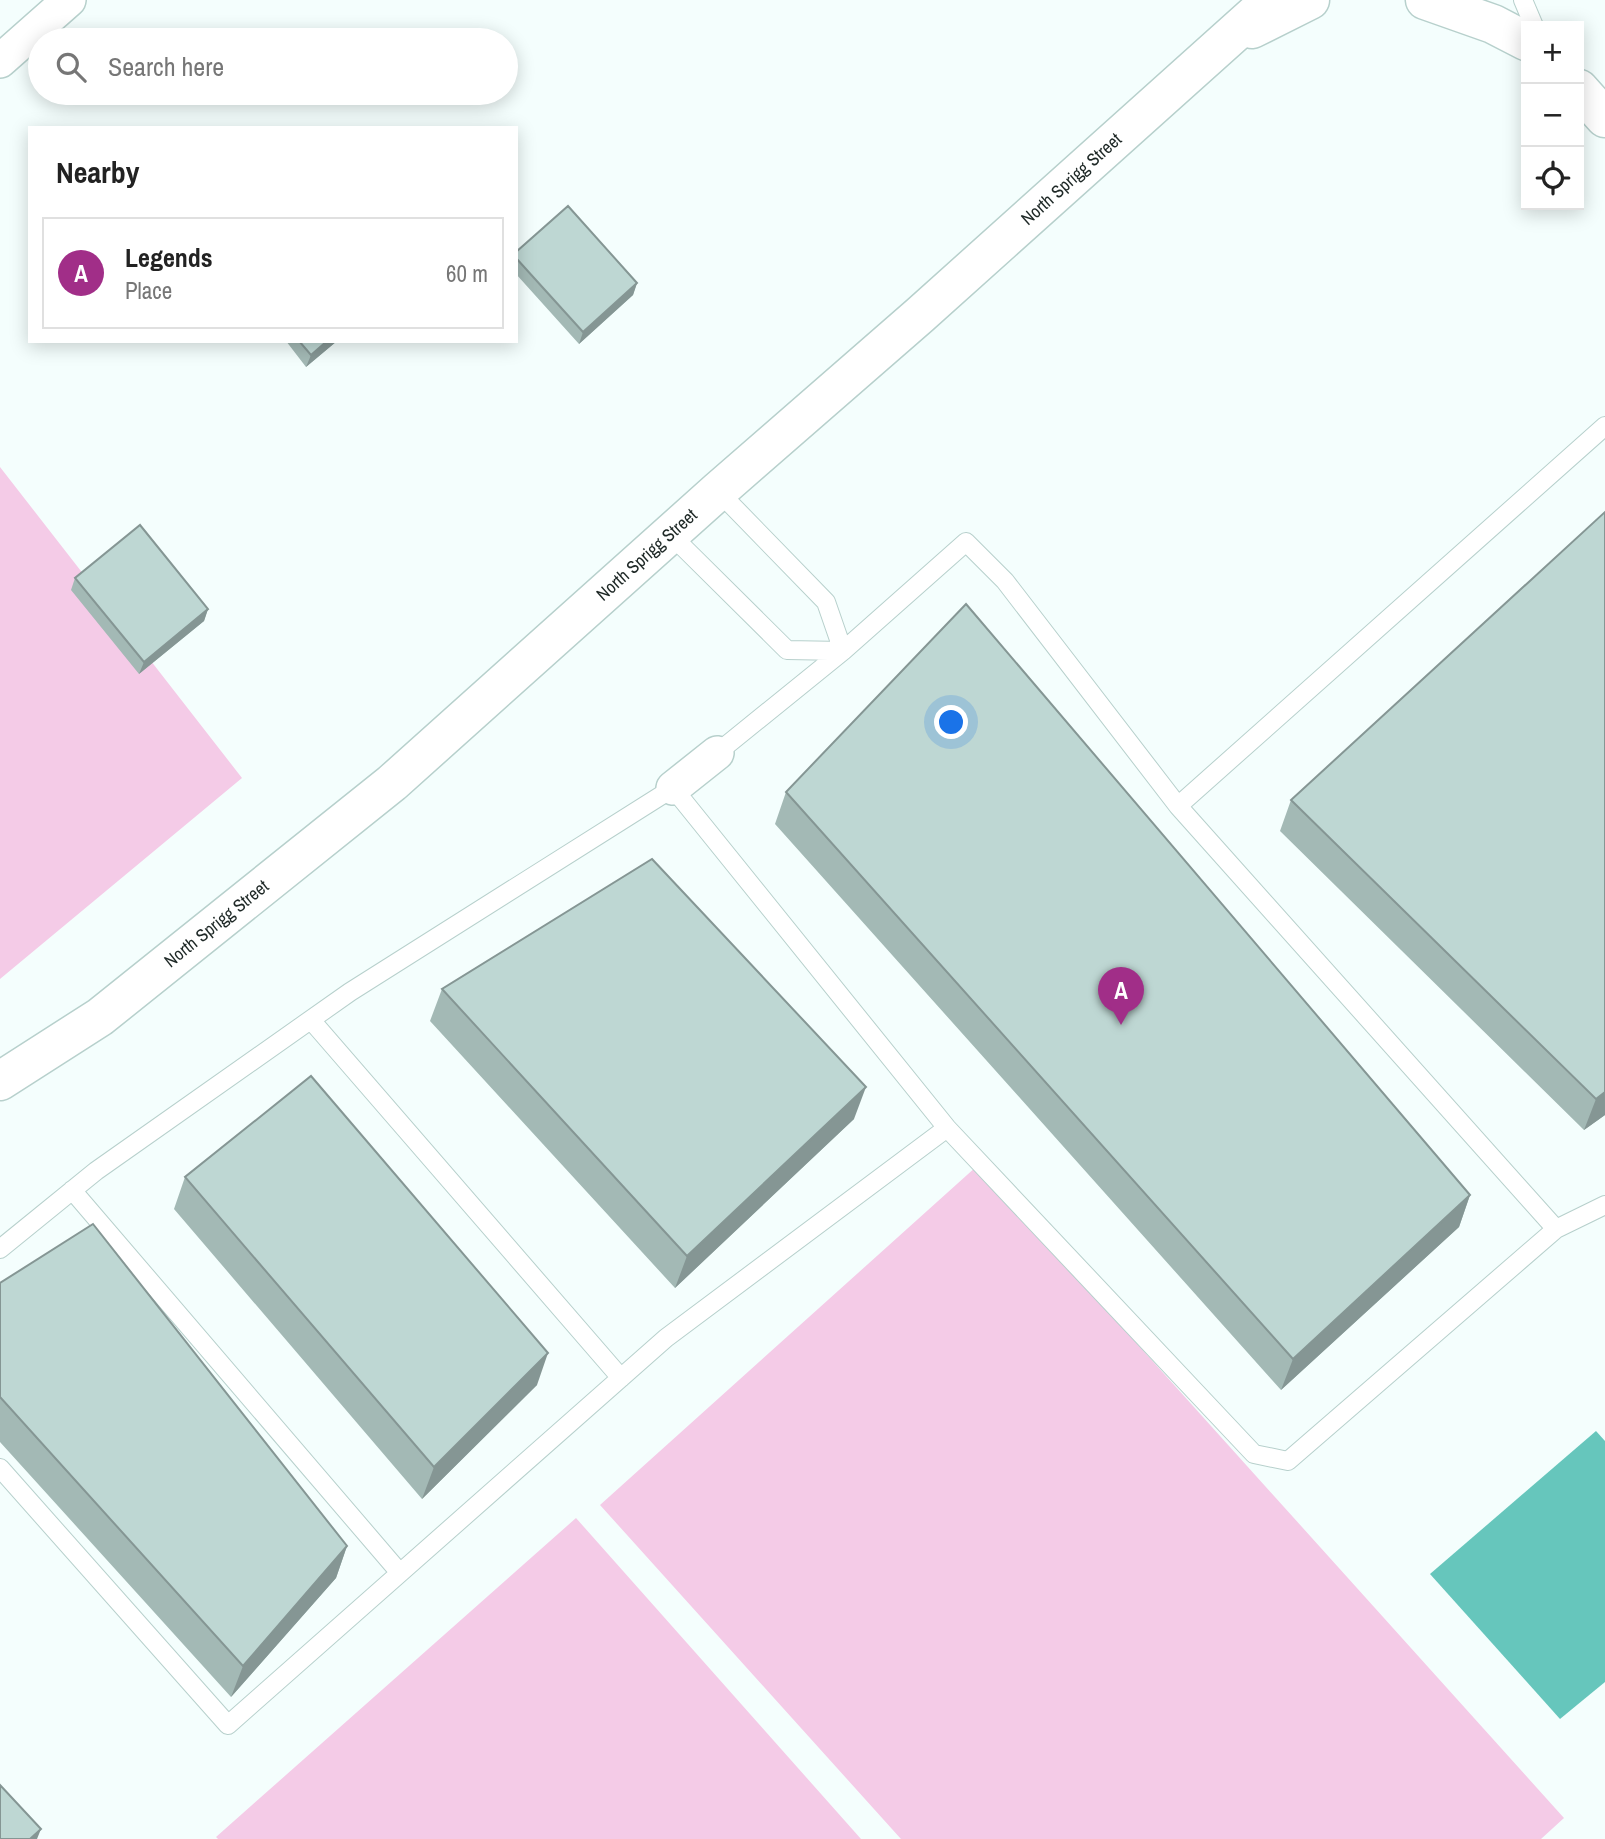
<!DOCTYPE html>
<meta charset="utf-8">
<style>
:root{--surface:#fff;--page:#f2f2f2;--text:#222;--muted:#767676;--line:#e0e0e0;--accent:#a12e88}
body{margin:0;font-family:"Archivo Narrow",sans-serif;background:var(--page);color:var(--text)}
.controls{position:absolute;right:21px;top:21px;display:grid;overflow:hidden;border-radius:0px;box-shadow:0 4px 18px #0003}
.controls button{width:63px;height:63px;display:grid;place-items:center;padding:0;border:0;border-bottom:2px solid var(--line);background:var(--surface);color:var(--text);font:35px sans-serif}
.you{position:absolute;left:952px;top:723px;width:24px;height:24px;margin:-18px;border:5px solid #fff;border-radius:50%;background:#1a73e8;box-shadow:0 0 0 10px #1a73e833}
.badge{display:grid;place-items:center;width:46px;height:46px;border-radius:50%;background:var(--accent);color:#fff;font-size:23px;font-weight:700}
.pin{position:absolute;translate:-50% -58px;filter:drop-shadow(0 2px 4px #0008)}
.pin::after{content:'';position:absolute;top:37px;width:24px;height:21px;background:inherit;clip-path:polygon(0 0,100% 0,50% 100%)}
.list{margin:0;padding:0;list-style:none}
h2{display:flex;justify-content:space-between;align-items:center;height:91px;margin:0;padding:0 28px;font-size:30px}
h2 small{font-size:23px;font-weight:400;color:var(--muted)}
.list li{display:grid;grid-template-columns:46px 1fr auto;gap:21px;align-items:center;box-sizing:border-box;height:112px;margin:0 14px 14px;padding:0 14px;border:2px solid var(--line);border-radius:0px}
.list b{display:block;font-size:26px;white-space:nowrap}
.list p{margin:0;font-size:23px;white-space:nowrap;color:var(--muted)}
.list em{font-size:23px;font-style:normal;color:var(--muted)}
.icon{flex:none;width:38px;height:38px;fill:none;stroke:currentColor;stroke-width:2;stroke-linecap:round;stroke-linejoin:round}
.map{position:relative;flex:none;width:1605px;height:1839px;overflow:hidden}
.search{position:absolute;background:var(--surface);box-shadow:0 4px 18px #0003;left:28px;top:28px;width:490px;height:77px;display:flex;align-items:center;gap:18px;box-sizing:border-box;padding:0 24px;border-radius:38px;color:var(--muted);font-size:26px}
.panel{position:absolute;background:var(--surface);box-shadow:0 4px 18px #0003;left:28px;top:126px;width:490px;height:217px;border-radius:0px}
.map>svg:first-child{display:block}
.green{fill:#f4cbe7}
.water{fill:#66c6bc}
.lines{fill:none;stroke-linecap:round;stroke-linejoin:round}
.lane-casing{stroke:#b7d0cc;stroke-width:20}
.street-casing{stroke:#b7d0cc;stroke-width:36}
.secondary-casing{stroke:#b7d0cc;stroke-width:41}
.lane{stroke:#fff;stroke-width:18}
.street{stroke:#fff;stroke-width:33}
.secondary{stroke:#fff;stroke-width:38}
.wall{fill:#a3b9b5}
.shaded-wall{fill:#859694}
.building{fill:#bed7d3;stroke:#859694;stroke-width:2}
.labels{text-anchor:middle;stroke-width:7;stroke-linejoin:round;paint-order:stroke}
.street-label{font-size:18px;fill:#1e2826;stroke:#fff}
</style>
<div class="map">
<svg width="1605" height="1839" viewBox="0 0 1605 1839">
<rect width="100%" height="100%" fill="#f4fefd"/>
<path class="green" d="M0 467 242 778 0 979Z
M977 1166 1564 1818 1541 1839H901L600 1505Z
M576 1518 861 1839H218L216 1837Z"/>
<path class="water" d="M1596 1431 1605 1441V1682L1560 1719 1430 1574Z"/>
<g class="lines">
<defs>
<path id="lane" d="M1523 0 1534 26
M718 491 826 602 843 651
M670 534 787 650 843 651
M717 753 843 651 966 542 1005 581 1178 806 1556 1229
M1178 806 1605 426
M311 1020 621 1378
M72 1190 400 1573
M0 1249 96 1171 350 992 673 788 947 1128 1254 1454 1288 1461 1556 1229 1605 1205
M0 1468 228 1725 666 1338 947 1128"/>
<path id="street" d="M0 61 69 0
M673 788 717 753"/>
<g id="secondary">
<path d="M1425 0 1493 24 1526 41"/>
<path d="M1252 29 1310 0"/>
<path d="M1579 89 1605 118"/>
<path id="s1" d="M0 1081 100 1017 392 783 718 491 920 315 1271 0"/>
</g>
</defs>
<use href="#lane" class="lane-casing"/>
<use href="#street" class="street-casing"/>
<use href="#secondary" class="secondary-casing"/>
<use href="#lane" class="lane"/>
<use href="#street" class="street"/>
<use href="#secondary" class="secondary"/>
</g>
<path class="wall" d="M516 252 637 283 633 295 579 344 516 274Z
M286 341H337L306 367Z
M1605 512V1115L1584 1130 1280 831 1291 800Z
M75 578 208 609 204 621 139 674 71 590Z
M786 792 1470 1195 1459 1227 1281 1390 775 824Z
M442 989 854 1119 675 1288 430 1021Z
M185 1177 537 1385 422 1499 174 1209Z
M0 1283 347 1546 336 1578 231 1697 0 1442Z"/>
<path class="shaded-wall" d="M637 283 633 295 579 344 583 332Z
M327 341H337L306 367 311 355Z
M208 609 204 621 139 674 144 662Z
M866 1087 854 1119 675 1288 687 1256Z
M1605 1092V1115L1584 1130 1596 1099Z
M1470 1195 1459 1227 1281 1390 1293 1359Z
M548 1353 537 1385 422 1499 434 1467Z
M347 1546 336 1578 231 1697 243 1666Z
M41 1829 37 1839H30Z"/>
<path class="building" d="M568 206 637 283 583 332 516 258V252Z
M299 341H327L311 355Z
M1605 512V1092L1596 1099 1291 800Z
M140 525 208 609 144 662 75 578Z
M966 604 1470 1195 1293 1359 786 792Z
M652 859 866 1087 687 1256 442 989Z
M311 1076 548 1353 434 1467 185 1177Z
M93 1224 347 1546 243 1666 0 1397V1283Z
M0 1785 41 1829 30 1839H0Z"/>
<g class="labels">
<g class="street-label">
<text dy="6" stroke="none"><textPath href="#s1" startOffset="1402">North Sprigg Street</textPath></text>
<text dy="6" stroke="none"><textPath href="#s1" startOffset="835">North Sprigg Street</textPath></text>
<text dy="6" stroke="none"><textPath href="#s1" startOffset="268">North Sprigg Street</textPath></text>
</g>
</g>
</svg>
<div class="controls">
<button>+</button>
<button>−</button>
<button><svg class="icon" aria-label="locate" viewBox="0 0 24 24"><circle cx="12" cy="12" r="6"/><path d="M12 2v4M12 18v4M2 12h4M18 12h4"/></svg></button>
</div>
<div class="you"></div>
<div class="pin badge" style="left:1121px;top:1025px">A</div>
<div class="search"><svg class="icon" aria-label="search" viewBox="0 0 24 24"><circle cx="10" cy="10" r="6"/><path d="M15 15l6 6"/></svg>Search here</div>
<section class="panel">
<h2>Nearby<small></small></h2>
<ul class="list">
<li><span class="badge">A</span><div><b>Legends</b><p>Place</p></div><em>60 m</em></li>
</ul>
</section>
</div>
